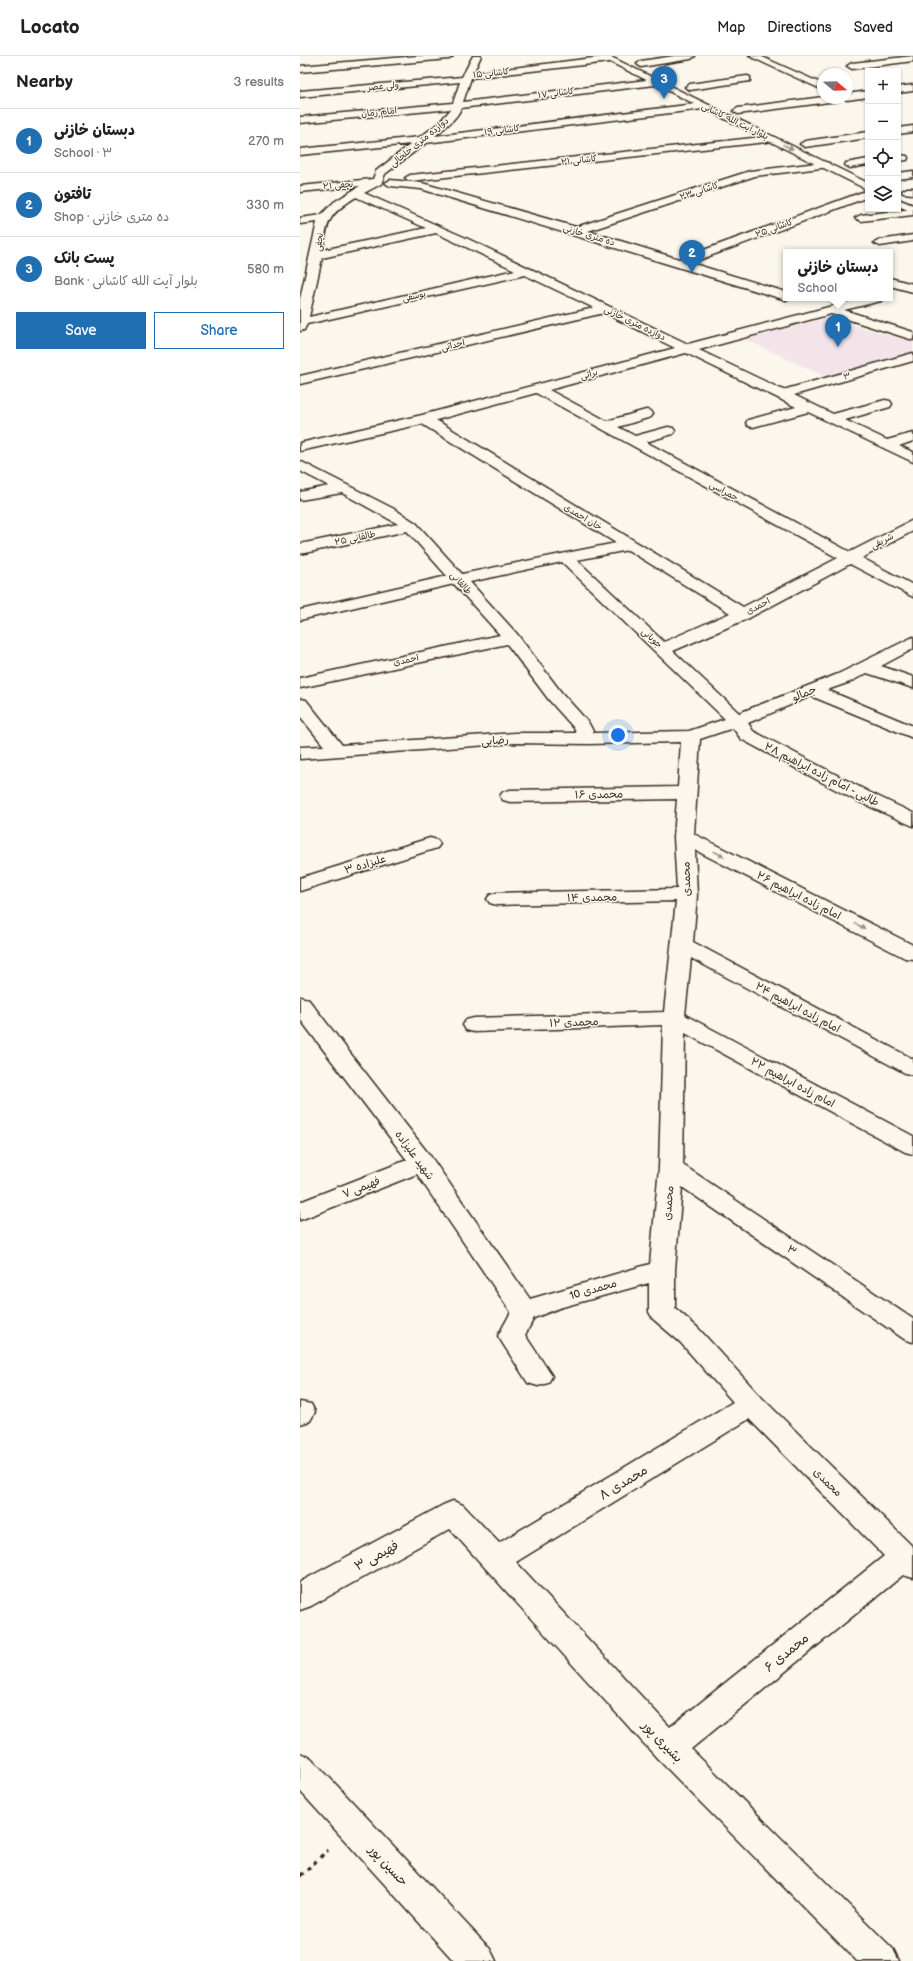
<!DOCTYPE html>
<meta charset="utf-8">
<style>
:root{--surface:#fff;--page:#f2f2f2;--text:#202124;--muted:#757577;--line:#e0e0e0;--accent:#1f6fb2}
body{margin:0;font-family:"Balsamiq Sans","Playpen Sans Arabic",sans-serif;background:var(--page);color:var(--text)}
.controls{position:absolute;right:12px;top:12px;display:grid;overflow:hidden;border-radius:0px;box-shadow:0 1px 3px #0004}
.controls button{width:36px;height:36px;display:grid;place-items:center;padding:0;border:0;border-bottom:1px solid var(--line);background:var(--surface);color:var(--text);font:20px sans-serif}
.compass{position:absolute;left:517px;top:12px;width:36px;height:36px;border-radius:50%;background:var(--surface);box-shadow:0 1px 3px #0004;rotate:109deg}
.you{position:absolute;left:318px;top:679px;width:14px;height:14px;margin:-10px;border:3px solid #fff;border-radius:50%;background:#1a73e8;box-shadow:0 0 0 6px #1a73e833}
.badge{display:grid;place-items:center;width:26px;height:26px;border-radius:50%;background:var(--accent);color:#fff;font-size:13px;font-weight:700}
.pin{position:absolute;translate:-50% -33px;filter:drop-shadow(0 1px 2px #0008)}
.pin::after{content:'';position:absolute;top:21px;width:14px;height:12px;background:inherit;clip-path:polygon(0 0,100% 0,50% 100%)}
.popup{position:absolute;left:483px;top:193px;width:110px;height:52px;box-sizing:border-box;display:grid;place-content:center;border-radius:0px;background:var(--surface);filter:drop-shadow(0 1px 3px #0005);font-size:13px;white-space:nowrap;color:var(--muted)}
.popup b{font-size:15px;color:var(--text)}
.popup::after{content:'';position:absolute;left:50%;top:100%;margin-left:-8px;border:8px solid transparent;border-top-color:var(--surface)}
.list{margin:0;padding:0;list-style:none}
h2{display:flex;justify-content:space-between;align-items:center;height:52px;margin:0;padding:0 16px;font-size:17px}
h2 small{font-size:13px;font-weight:400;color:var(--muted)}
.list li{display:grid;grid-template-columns:26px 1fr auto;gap:12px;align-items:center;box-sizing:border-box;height:64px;padding:0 16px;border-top:1px solid var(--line)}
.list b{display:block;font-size:15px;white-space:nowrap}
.list p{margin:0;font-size:13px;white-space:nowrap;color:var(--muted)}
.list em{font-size:13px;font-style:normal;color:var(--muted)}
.actions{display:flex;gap:8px;padding:12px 16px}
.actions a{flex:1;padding:9px 0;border:1px solid var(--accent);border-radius:0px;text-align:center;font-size:14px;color:var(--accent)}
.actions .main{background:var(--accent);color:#fff}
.icon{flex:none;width:22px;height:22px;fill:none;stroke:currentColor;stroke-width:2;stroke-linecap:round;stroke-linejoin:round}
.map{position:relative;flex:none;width:613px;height:1905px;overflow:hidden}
header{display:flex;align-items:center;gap:24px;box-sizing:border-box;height:56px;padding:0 20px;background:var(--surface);border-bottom:1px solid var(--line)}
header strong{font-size:19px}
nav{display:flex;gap:22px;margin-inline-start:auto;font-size:14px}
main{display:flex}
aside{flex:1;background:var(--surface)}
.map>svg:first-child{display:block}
.built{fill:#f2e4e9}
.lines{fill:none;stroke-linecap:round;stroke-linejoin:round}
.minor-casing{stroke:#3b2a1e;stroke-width:3}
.major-casing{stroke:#3b2a1e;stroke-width:3}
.path{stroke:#3b2a1e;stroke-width:3.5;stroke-dasharray:4.5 4.5;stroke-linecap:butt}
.minor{fill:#fbf7ec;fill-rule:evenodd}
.major{fill:#fbf7ec;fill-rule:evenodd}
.oneway{fill:#9b9085}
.labels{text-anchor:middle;stroke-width:3;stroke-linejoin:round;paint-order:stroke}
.far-street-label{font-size:9px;fill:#3b2a1e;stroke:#fbf7ec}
.street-label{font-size:11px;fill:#3b2a1e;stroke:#fbf7ec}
.near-street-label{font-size:13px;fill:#3b2a1e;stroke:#fbf7ec}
</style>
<header>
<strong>Locato</strong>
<nav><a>Map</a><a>Directions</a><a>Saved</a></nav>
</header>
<main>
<aside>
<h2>Nearby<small>3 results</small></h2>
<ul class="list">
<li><span class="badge">1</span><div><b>دبستان خازنی</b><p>School · ۳</p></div><em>270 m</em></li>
<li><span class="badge">2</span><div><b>تافتون</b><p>Shop · ده متری خازنی</p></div><em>330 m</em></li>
<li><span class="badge">3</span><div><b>پست بانک</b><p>Bank · بلوار آیت الله کاشانی</p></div><em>580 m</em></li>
</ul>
<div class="actions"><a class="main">Save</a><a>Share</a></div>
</aside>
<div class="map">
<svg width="613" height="1905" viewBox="0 0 613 1905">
<rect width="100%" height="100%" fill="#fbf7ec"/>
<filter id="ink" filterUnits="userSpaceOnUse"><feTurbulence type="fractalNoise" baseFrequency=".025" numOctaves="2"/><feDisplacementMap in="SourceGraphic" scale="8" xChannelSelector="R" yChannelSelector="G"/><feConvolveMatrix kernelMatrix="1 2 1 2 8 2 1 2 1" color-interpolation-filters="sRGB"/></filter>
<g filter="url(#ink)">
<path class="built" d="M527 262 613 286V297L526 321 445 283Z"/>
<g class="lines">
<defs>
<path id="minor" d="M118 0H153L149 3 0 16V10Z
M173 0H181L173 17 309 0 313 3 309 6 171 22 163 46 355 23 360 26 355 29 161 52C157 63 144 72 135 80L403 47 408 50 403 53 126 87 85 118 81 128 64 137 166 182 388 288 563 242H583L581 245 544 254 613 276V284L531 258 399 294 483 334 613 297V305L494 339 533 358 585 344 590 345 592 348 590 351 545 364 587 384 613 377V385L599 390 613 396V406L508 356 453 371 448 370 446 367 448 364 496 351 386 297 249 334 307 365 346 354 351 355 353 358 351 361 318 371 335 380 368 371 373 372 375 375 373 378 346 386 550 496 613 464V475L562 502 613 529V541L550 508 449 562 373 595 439 657 538 618 613 581V593L581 610 613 621V632L567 617 550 626 527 634 613 670V682L511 640 448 667 453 675 571 737 613 757V770L557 745 441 683 433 672 400 683 394 778 613 889V903L605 902 395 794 397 839 393 886 613 1003V1019L605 1017 391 902 385 959 613 1080V1098L605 1096 385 977 383 1109 613 1263V1286L604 1283 382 1131 375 1214V1252L398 1272 461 1341 613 1491V1522L603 1519 391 1693 593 1893 599 1905H557L357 1702 150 1473 11 1550 0 1554V1526L143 1449 153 1445 163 1449 199 1487 433 1346 380 1286 353 1263 349 1256V1227L259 1252 234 1262 225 1279 252 1320 248 1327 238 1330 228 1327 198 1280 211 1256 117 1118 0 1164V1146L107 1104 0 963V941L8 943 131 1101 230 1243 350 1208 359 1112 363 969 174 976 166 974 163 969 166 964 174 962 364 956 376 845 197 849 190 847 187 843 190 839 197 837 377 833 374 781 377 743 210 746 203 744 200 740 203 736 210 734 378 731 381 686 288 688 215 687 0 703V691L24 690 0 660V643L6 644 42 689 215 677H276L274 672 249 644 207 588 0 632V622L200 579 154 528 0 564V554L147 520 107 475 0 498V488L98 468 42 437 0 444V436L29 430 0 415V405L94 453 116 467 162 518 316 487 122 368 0 395V387L122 359 375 292 304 257 0 328V320L294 252 225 219 7 268 4 274 0 275V243L17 166 0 168V162L21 159 34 146 60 130 0 136V130L73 123 76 115 111 88 0 99V93L120 81 138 68 151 53 0 67V61L153 47 160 26 0 41V35L162 21ZM56 141 126 172 23 194C27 164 29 158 56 141ZM136 177 215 214 9 261 22 202ZM236 337 538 502 443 551 136 364ZM328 494 430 557 364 586 277 504ZM262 506 425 663 389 675 294 677 288 666 261 636 217 578 170 526ZM449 1363 584 1500 370 1671 216 1506Z
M374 0H395L391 3 341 11 337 8 341 5Z
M449 0H460L523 28V34Z
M613 0V5L552 13 547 10 552 7Z
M447 20 450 21V25L390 34 385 31 390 28Z
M613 29V35L598 37V31Z
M568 35V41L547 44 543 42H547V38Z
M523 41 542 42 537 45 438 58 433 55 438 52Z
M613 70V76L598 78V72Z
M568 76V82L505 91 500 88 505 85Z
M471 80 475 81 476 83 475 85 110 125 105 122 110 119Z
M598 99 607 100 608 102 607 104 598 105Z
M568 103V109L550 112 545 109 546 107Z
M525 106 529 107 530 109 529 111 455 120 288 175 379 203 568 134V141L391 207 486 236V242H491L486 244 121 133 90 130 85 127 90 124 122 127 276 171 450 115Z
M613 115V121L598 123V117Z
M607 132H613V138L603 137 602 135Z
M613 153V159L561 165 555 162 561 159Z
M613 179V185L580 190 574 187 580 184Z
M590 222 613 228V236L590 230Z
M130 782 137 784 140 788 137 792 0 835V822Z
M0 1346 11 1348 15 1356 10 1365 0 1368Z
M0 1697 11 1702 190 1893 196 1905H154L0 1735Z"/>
<path id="major" d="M298 0H309L568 127V134Z
M598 143 613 149V156L598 150Z"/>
</defs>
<use href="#minor" class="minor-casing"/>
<use href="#major" class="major-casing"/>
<path class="path" d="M0 1820 28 1794"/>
<use href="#minor" class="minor"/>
<use href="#major" class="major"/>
</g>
<defs><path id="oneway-solid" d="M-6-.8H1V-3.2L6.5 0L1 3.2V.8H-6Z"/></defs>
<g class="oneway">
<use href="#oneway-solid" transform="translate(488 91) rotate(26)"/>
<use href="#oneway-solid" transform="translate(419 798) rotate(27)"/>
<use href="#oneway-solid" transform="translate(560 870) rotate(27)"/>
</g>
</g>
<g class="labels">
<g class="far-street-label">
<text transform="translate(191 17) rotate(-6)" y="3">کاشانی ۱۵</text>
<text transform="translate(83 30) rotate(-5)" y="3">ولی عصر</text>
<text transform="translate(256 37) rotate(-7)" y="3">کاشانی ۱۷</text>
<text transform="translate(79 56) rotate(-6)" y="3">امام زمان</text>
<text transform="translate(435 65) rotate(26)" y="3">بلوار آیت الله کاشانی</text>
<text transform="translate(202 74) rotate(-7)" y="3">کاشانی ۱۹</text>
<text transform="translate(119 86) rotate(-39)" y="3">دوازده متری خلخالی</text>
<text transform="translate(279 104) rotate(-6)" y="3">کاشانی ۲۱</text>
<text transform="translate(38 129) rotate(-5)" y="3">نجفی ۲۱</text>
<text transform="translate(399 135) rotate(-18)" y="3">کاشانی ۲۳</text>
<text transform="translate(474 172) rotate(-20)" y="3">کاشانی ۲۵</text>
<text transform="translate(289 179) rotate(17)" y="3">ده متری خازنی</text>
<text transform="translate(19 186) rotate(-83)" y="3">نجفی</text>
<text transform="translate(114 240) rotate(-13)" y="3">یوسفی</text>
<text transform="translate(335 267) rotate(26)" y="3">دوازده متری خازنی</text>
<text transform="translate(153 289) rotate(-13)" y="3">احداثی</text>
<text transform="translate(289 318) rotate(-15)" y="3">براتی</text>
<text transform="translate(547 320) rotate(-16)" y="3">۳</text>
<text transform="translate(424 435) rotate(28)" y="3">جمراسی</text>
<text transform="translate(283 461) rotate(31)" y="3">خان احمدی</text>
<text transform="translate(55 482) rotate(-12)" y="3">طالقانی ۲۵</text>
<text transform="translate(582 485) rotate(-28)" y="3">شریفی</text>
<text transform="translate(161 527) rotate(48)" y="3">طالقانی</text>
<text transform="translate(458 550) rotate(-27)" y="3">احمدی</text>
<text transform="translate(352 582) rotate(43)" y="3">جوبانی</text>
<text transform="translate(106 604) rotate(-12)" y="3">احمدی</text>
</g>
<g class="street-label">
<text transform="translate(504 637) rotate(-22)" y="4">جمالو</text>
<text transform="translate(195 684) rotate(-4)" y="4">رضایی</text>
<text transform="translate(522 718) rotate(27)" y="4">طالبی - امام زاده ابراهیم ۲۸</text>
<text transform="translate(299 738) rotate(-1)" y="4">محمدی ۱۶</text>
<text transform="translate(65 808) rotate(-17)" y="4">علیزاده ۳</text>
<text transform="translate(386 823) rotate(-91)" y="4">محمدی</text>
<text transform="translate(499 839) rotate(27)" y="4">امام زاده ابراهیم ۲۶</text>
<text transform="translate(292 841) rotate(-1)" y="4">محمدی ۱۴</text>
<text transform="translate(498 951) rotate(28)" y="4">امام زاده ابراهیم ۲۴</text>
<text transform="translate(274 966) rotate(-2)" y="4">محمدی ۱۲</text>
<text transform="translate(493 1026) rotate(28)" y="4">امام زاده ابراهیم ۲۲</text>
<text transform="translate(115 1099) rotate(54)" y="4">شهید علیزاده</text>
<text transform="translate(61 1131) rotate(-22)" y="4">فهیمی ۷</text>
<text transform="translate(368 1147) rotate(-85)" y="4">محمدی</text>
<text transform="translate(492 1194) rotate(34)" y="4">۳</text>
<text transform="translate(293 1233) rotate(-16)" y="4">محمدی 10</text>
<text transform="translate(528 1426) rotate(45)" y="4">محمدی</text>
</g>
<g class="near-street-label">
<text transform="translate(323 1426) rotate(-31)" y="5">محمدی ۸</text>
<text transform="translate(76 1499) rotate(-29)" y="5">فهیمی ۳</text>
<text transform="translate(486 1596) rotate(-39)" y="5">محمدی ۶</text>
<text transform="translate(363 1685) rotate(46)" y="5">بشیری پور</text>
<text transform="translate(89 1809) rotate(47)" y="5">حسین پور</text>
</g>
</g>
</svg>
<div class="controls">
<button>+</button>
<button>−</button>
<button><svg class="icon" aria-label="locate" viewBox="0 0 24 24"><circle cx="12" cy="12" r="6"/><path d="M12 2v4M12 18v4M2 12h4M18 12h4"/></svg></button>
<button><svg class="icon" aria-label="layers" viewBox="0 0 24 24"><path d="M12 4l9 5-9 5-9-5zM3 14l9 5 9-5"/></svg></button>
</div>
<svg class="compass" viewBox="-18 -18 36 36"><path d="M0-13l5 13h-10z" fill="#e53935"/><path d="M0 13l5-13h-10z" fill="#757577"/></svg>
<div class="you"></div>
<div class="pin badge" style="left:538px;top:291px">1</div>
<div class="popup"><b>دبستان خازنی</b>School</div>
<div class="pin badge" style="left:392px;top:217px">2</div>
<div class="pin badge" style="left:364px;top:43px">3</div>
</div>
</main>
